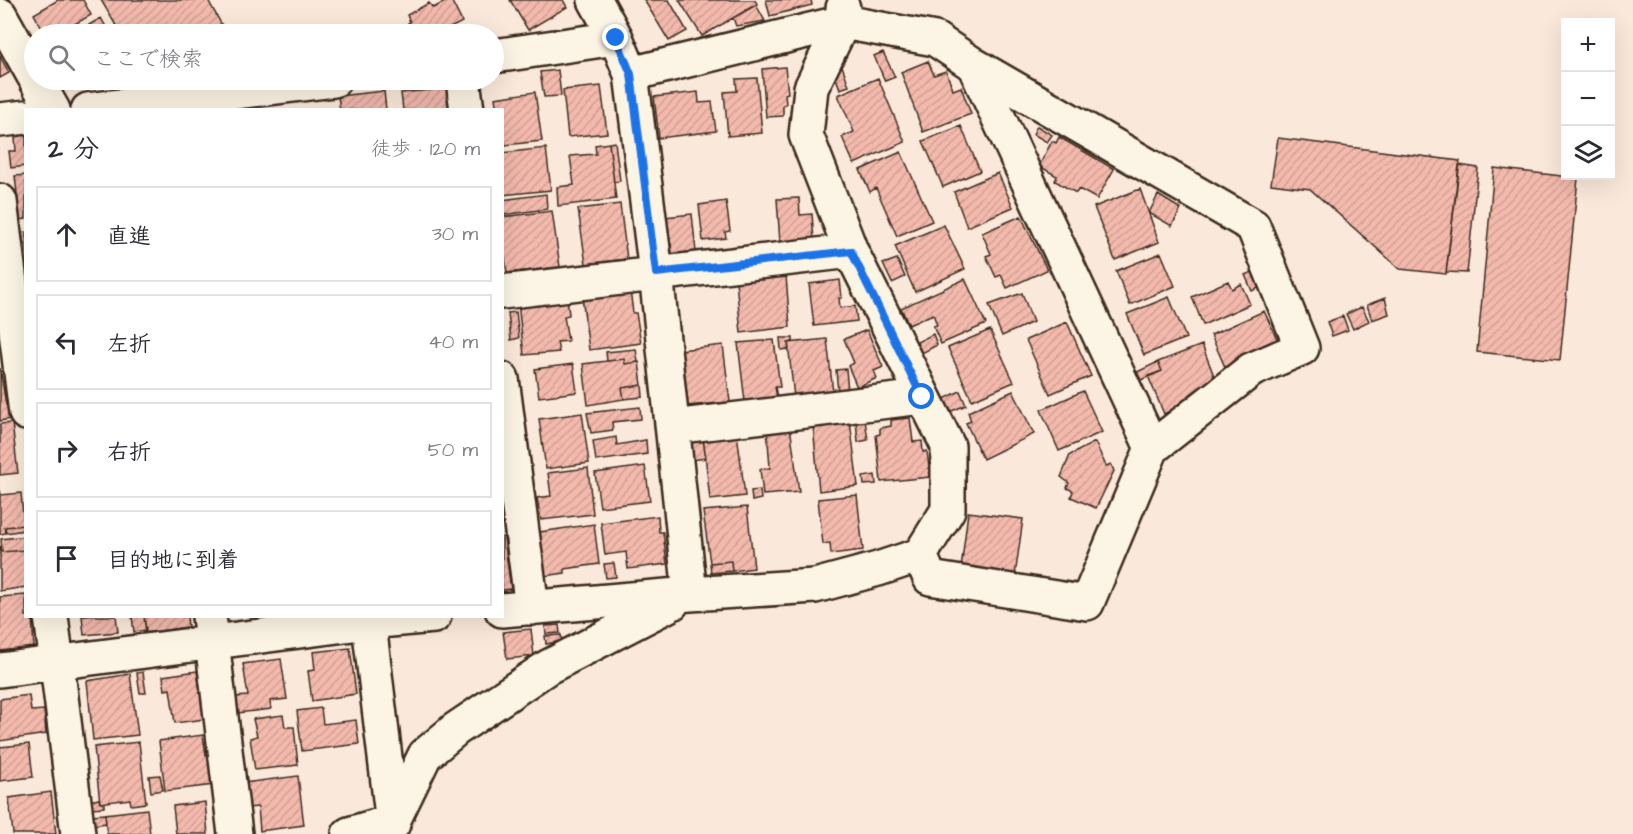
<!DOCTYPE html>
<html lang="ja">
<meta charset="utf-8">
<style>
:root{--surface:#fff;--page:#f7f7f7;--text:#2b2b33;--muted:#7c7c81;--line:#e1e1e2}
body{margin:0;font-family:"Architects Daughter","Klee One",sans-serif;background:var(--page);color:var(--text)}
.controls{position:absolute;right:18px;top:18px;display:grid;overflow:hidden;border-radius:0px;box-shadow:0 6px 24px #0002}
.controls button{width:54px;height:54px;display:grid;place-items:center;padding:0;border:0;border-bottom:2px solid var(--line);background:var(--surface);color:var(--text);font:30px sans-serif}
.stop{position:absolute;width:18px;height:18px;margin:-14px;border:4px solid #1a73e8;border-radius:50%;background:#fff}
.stop.end{background:#1a73e8;border-color:#fff;box-shadow:0 2px 6px #0008}
.list{margin:0;padding:0;list-style:none}
h2{display:flex;justify-content:space-between;align-items:center;height:78px;margin:0;padding:0 24px;font-size:26px}
h2 small{font-size:20px;font-weight:400;color:var(--muted)}
.list li{display:grid;grid-template-columns:39px 1fr auto;gap:18px;align-items:center;box-sizing:border-box;height:96px;margin:0 12px 12px;padding:0 12px;border:2px solid var(--line);border-radius:0px}
.list b{display:block;font-size:22px;white-space:nowrap}
.list em{font-size:20px;font-style:normal;color:var(--muted)}
.icon{flex:none;width:33px;height:33px;fill:none;stroke:currentColor;stroke-width:2;stroke-linecap:round;stroke-linejoin:round}
.map{position:relative;flex:none;width:1633px;height:834px;overflow:hidden}
.search{position:absolute;background:var(--surface);box-shadow:0 6px 24px #0002;left:24px;top:24px;width:480px;height:66px;display:flex;align-items:center;gap:15px;box-sizing:border-box;padding:0 21px;border-radius:33px;color:var(--muted);font-size:22px}
.panel{position:absolute;background:var(--surface);box-shadow:0 6px 24px #0002;left:24px;top:108px;width:480px;height:510px;border-radius:0px}
.map>svg:first-child{display:block}
.building{fill:url(#building-hatch);stroke:#3b2a1e;stroke-width:1.5}
.lines{fill:none;stroke-linecap:round;stroke-linejoin:round}
.minor-casing{stroke:#3b2a1e;stroke-width:38}
.minor{stroke:#fcf5e5;stroke-width:33}
.route{stroke:#1a73e8;stroke-width:8}
</style>
<div class="map">
<svg width="1633" height="834" viewBox="0 0 1633 834">
<defs>
<pattern id="building-hatch" width="6" height="6" patternUnits="userSpaceOnUse" patternTransform="scale(1.5)"><rect width="6" height="6" fill="#f3b9ad"/><path d="M-1 1l2-2M0 6l6-6M5 7l2-2" fill="none" stroke="#d19f94"/></pattern>
</defs>
<rect width="100%" height="100%" fill="#fae9da"/>
<filter id="ink" filterUnits="userSpaceOnUse"><feTurbulence type="fractalNoise" baseFrequency=".0167" numOctaves="2"/><feDisplacementMap in="SourceGraphic" scale="12" xChannelSelector="R" yChannelSelector="G"/><feConvolveMatrix kernelMatrix="1 2 1 2 8 2 1 2 1" color-interpolation-filters="sRGB"/></filter>
<g filter="url(#ink)">
<path class="building" d="M58 0H83L91 15 57 34H45L34 14Z
M101 0H208L225 31 218 34H121Z
M449 0H451L462 22 439 34H414L408 23 410 22 407 15 429 3 433 8Z
M510 0H563L567 7 528 30Z
M644 0H669L687 31 669 41Z
M679 0H755L757 4 702 36Z
M766 0H811L812 5 770 16Z
M756 5 765 21 736 26 733 18Z
M101 18 110 34H73Z
M883 52 895 77 885 81 874 56Z
M0 56 9 73 0 78Z
M839 57 849 86 840 89 832 67Z
M928 61 934 75 946 71 953 90 961 87 971 114 923 132 901 72Z
M785 67 788 93 785 94 786 104 783 105V116L766 117 762 69Z
M558 70 561 96 544 97 540 72Z
M757 78 762 133 728 136 724 92 737 91 736 79Z
M878 78 905 142 854 164 842 137 854 132 838 95Z
M601 86 607 133 568 137 563 90Z
M450 88 452 110H403L401 93Z
M384 91 386 110H340L338 96Z
M535 92 542 141 505 145 502 130V110H497L495 98Z
M698 92 699 103 712 102 716 131 659 138 654 97Z
M961 126 980 171 943 187 923 141Z
M1037 126 1052 135 1047 142 1033 134Z
M26 135V166L11 168 9 151H16L15 137Z
M1059 137 1114 169 1097 199 1079 189 1076 193 1055 181 1057 176 1039 166 1052 141 1056 143Z
M1278 138 1460 161 1446 274 1400 269 1310 189 1271 184Z
M615 142 620 181 614 182 609 143Z
M609 143 616 199 558 206 557 187 574 185 570 156 596 154 595 145Z
M546 148 551 190 502 195V153Z
M901 152 932 221 897 236 876 188 870 192 860 170Z
M1459 165 1478 168 1467 273 1446 272Z
M1494 168 1578 178 1560 360 1477 352Z
M998 173 1013 207 967 227 954 192Z
M26 175V219L20 220 15 176Z
M1140 189 1159 242 1115 260 1094 207Z
M546 194 547 209 502 215V200Z
M1158 195 1181 209 1172 226 1149 213Z
M799 198 800 215 812 214 814 241 780 243 777 199Z
M726 201 730 231 725 232 726 238 703 241 699 205Z
M620 204 627 259 586 264 578 209Z
M552 211 560 267 507 273 502 237V217Z
M692 214 696 252 672 254 671 244H668L665 217Z
M1021 216 1047 270 1007 288 1001 275 996 277 986 256 991 254 982 233Z
M944 225 965 269 915 292 895 246Z
M26 232V258H24L20 233Z
M1161 253 1175 286 1130 305 1116 271Z
M897 259 905 277 892 283 883 264Z
M1255 271 1262 286 1252 291 1245 275Z
M786 276 790 327 741 333 736 281Z
M965 279 986 324 941 344 933 326 937 325 933 314 909 325 901 308Z
M840 280 842 298H839L840 308 855 306 857 321 814 326 809 284Z
M1228 281 1232 289 1241 284 1250 304 1203 325 1192 297Z
M630 290 633 313H636L641 343 589 350 582 296Z
M1022 293 1033 322 1002 336 989 305Z
M567 297 569 315 564 316 568 341 557 342 559 352 524 355 518 303Z
M1169 297 1186 338 1144 355 1127 314Z
M1385 298 1389 314 1372 320 1367 305Z
M1362 307 1369 321 1353 329 1346 314Z
M1264 311 1279 343 1225 367 1211 335Z
M516 312 519 338 511 340 508 313Z
M1343 316 1348 330 1332 336 1327 322Z
M1067 322 1091 376 1050 394 1026 340Z
M867 330 883 367 874 371 877 378 857 387 848 366 854 363 844 339Z
M990 330 1014 382 972 400 948 348Z
M933 334 937 345 920 354 915 343Z
M780 338H793V342L788 343 789 349 781 350Z
M827 339 833 393 794 397 788 343Z
M774 340 780 387H775L777 398 745 402 738 343Z
M723 345 730 402 686 406 680 350Z
M1202 345 1216 381 1192 393 1194 398 1164 414 1148 376 1162 371 1158 362Z
M636 349 638 362 625 364 624 359 607 361 606 352Z
M624 359 625 364 639 362 642 385 622 388 624 399 588 405 583 364Z
M1158 362 1162 371 1141 380 1137 372Z
M573 364 577 392 539 397 535 369Z
M0 368 6 405H9L11 419 0 421Z
M846 369 848 392H838L836 370Z
M642 385 643 397 624 399 622 388Z
M960 391 966 405 947 413 942 400Z
M1013 391 1034 434 983 459 966 423 971 421 968 412Z
M1083 391 1102 432 1059 451 1041 410Z
M640 407 641 419 612 422 613 430 591 433 587 413Z
M582 413 589 463 546 469 539 419Z
M910 418 913 442 922 441 923 452 927 451 930 477 881 482 876 435 880 434V428L891 426V420Z
M865 420 868 440 858 442 856 421Z
M850 421 858 486 819 491 813 425Z
M12 423 18 473 0 475V424Z
M790 426 799 492 763 495 760 469 770 468 767 428Z
M737 433 745 496 710 500 703 436Z
M616 437 617 445 646 440 647 454 596 461 593 441Z
M703 440 706 458 691 460 689 442Z
M1095 442 1106 466 1111 464 1114 471 1096 508 1071 497 1073 491 1067 488 1069 483 1061 477 1070 455Z
M645 466 650 501 600 507 595 473Z
M588 468 593 514 541 520 537 498 551 496 548 473Z
M875 475 876 484 864 485 863 477Z
M0 490 1 495 21 493 24 525 5 527 6 533 0 534Z
M760 490 761 499 752 501 751 491Z
M857 495 863 550 831 554 830 543 823 544 818 499Z
M747 507 754 568 732 571 731 561 710 563 703 511Z
M968 512 1023 519 1015 576 961 569Z
M658 516 659 532H663L667 564 628 569 626 552 605 555 601 523Z
M594 524 599 564 565 569V573L544 576 540 532Z
M24 525V530L6 533 5 527Z
M26 536V550L2 552 1 539Z
M502 537H504L511 589 502 590Z
M0 546 2 552 26 550V587L0 591Z
M731 561 732 571 711 573 710 563Z
M614 563 616 577 606 578 604 564Z
M26 595V616H32L34 647 0 651V597Z
M82 616H116L118 632 84 635Z
M132 616H144L146 630 134 632Z
M144 616H187L188 627 146 633Z
M559 625 560 633 546 634 545 626Z
M531 629 534 656 507 659 503 632Z
M561 635 562 641 546 644 545 636Z
M350 648 356 694 312 701 308 671 315 670 313 652Z
M281 659 287 699 270 701 271 709 238 713 235 697 248 696 243 664Z
M197 671 205 719 175 723 170 689 165 690 163 676Z
M143 672 146 693H140L137 673Z
M130 674 138 735 93 740 87 681Z
M29 695 31 711 44 710 46 734 0 741V699Z
M321 708 323 724 356 720 359 744 302 751 297 711Z
M283 715 285 727H294L298 765 255 770 250 738 257 736 253 719Z
M203 735 206 755 211 754 214 785 165 791 159 741Z
M139 742 146 803 131 805 130 799 100 803 94 747Z
M29 744 33 777 0 781V747Z
M160 775 163 790 151 792 149 776Z
M298 776 304 825 260 831 258 807 247 808 244 783Z
M51 792 56 834H13L9 798Z
M99 799 100 803H104V807L91 808 89 801Z
M205 802 208 834H176L173 806Z
M147 809 150 834H107L105 814Z
M105 814 106 823 93 825 92 815Z"/>
<g class="lines">
<defs>
<path id="minor" d="M595 0 616 38 631 74 656 273 690 594
M0 15 34 76
M494 56 616 38
M974 65 1152 448
M631 74 843 22 935 39 974 65 1253 226 1302 348 1251 370 1152 448 1087 603 930 578 920 555
M36 80 53 110
M463 80 467 110
M88 110 334 80
M0 120 26 117
M0 201 26 413
M502 292 851 251
M502 379 532 608
M673 427 922 397
M502 610 690 594 815 586 878 569 920 555 948 510V446L851 251 806 135 811 88 843 22V8
M51 616 78 834
M209 616 235 834
M368 616 393 824
M0 670 368 622 434 616
M349 834 393 821 425 755 456 729 548 667 672 603"/>
</defs>
<use href="#minor" class="minor-casing"/>
<use href="#minor" class="minor"/>
</g>
</g>
<g class="lines" filter="url(#ink)">
<path class="route" d="M616 38 631 74 656 273 851 251 922 397"/>
</g>
</svg>
<div class="controls">
<button>+</button>
<button>−</button>
<button><svg class="icon" aria-label="layers" viewBox="0 0 24 24"><path d="M12 4l9 5-9 5-9-5zM3 14l9 5 9-5"/></svg></button>
</div>
<div class="stop" style="left:922px;top:397px"></div>
<div class="stop end" style="left:616px;top:38px"></div>
<div class="search"><svg class="icon" aria-label="search" viewBox="0 0 24 24"><circle cx="10" cy="10" r="6"/><path d="M15 15l6 6"/></svg>ここで検索</div>
<section class="panel">
<h2>2 分<small>徒歩 · 120 m</small></h2>
<ul class="list">
<li><svg class="icon" aria-label="ahead" viewBox="0 0 24 24"><path d="M12 20V5M6 11l6-6 6 6"/></svg><div><b>直進</b></div><em>30 m</em></li>
<li><svg class="icon" aria-label="left" viewBox="0 0 24 24"><path d="M17 20v-9H6M10 6l-5 5 5 5"/></svg><div><b>左折</b></div><em>40 m</em></li>
<li><svg class="icon" aria-label="right" viewBox="0 0 24 24"><path d="M7 20v-9h11M14 6l5 5-5 5"/></svg><div><b>右折</b></div><em>50 m</em></li>
<li><svg class="icon" aria-label="arrive" viewBox="0 0 24 24"><path d="M6 21V4h12l-3 4 3 4H6"/></svg><div><b>目的地に到着</b></div></li>
</ul>
</section>
</div>
